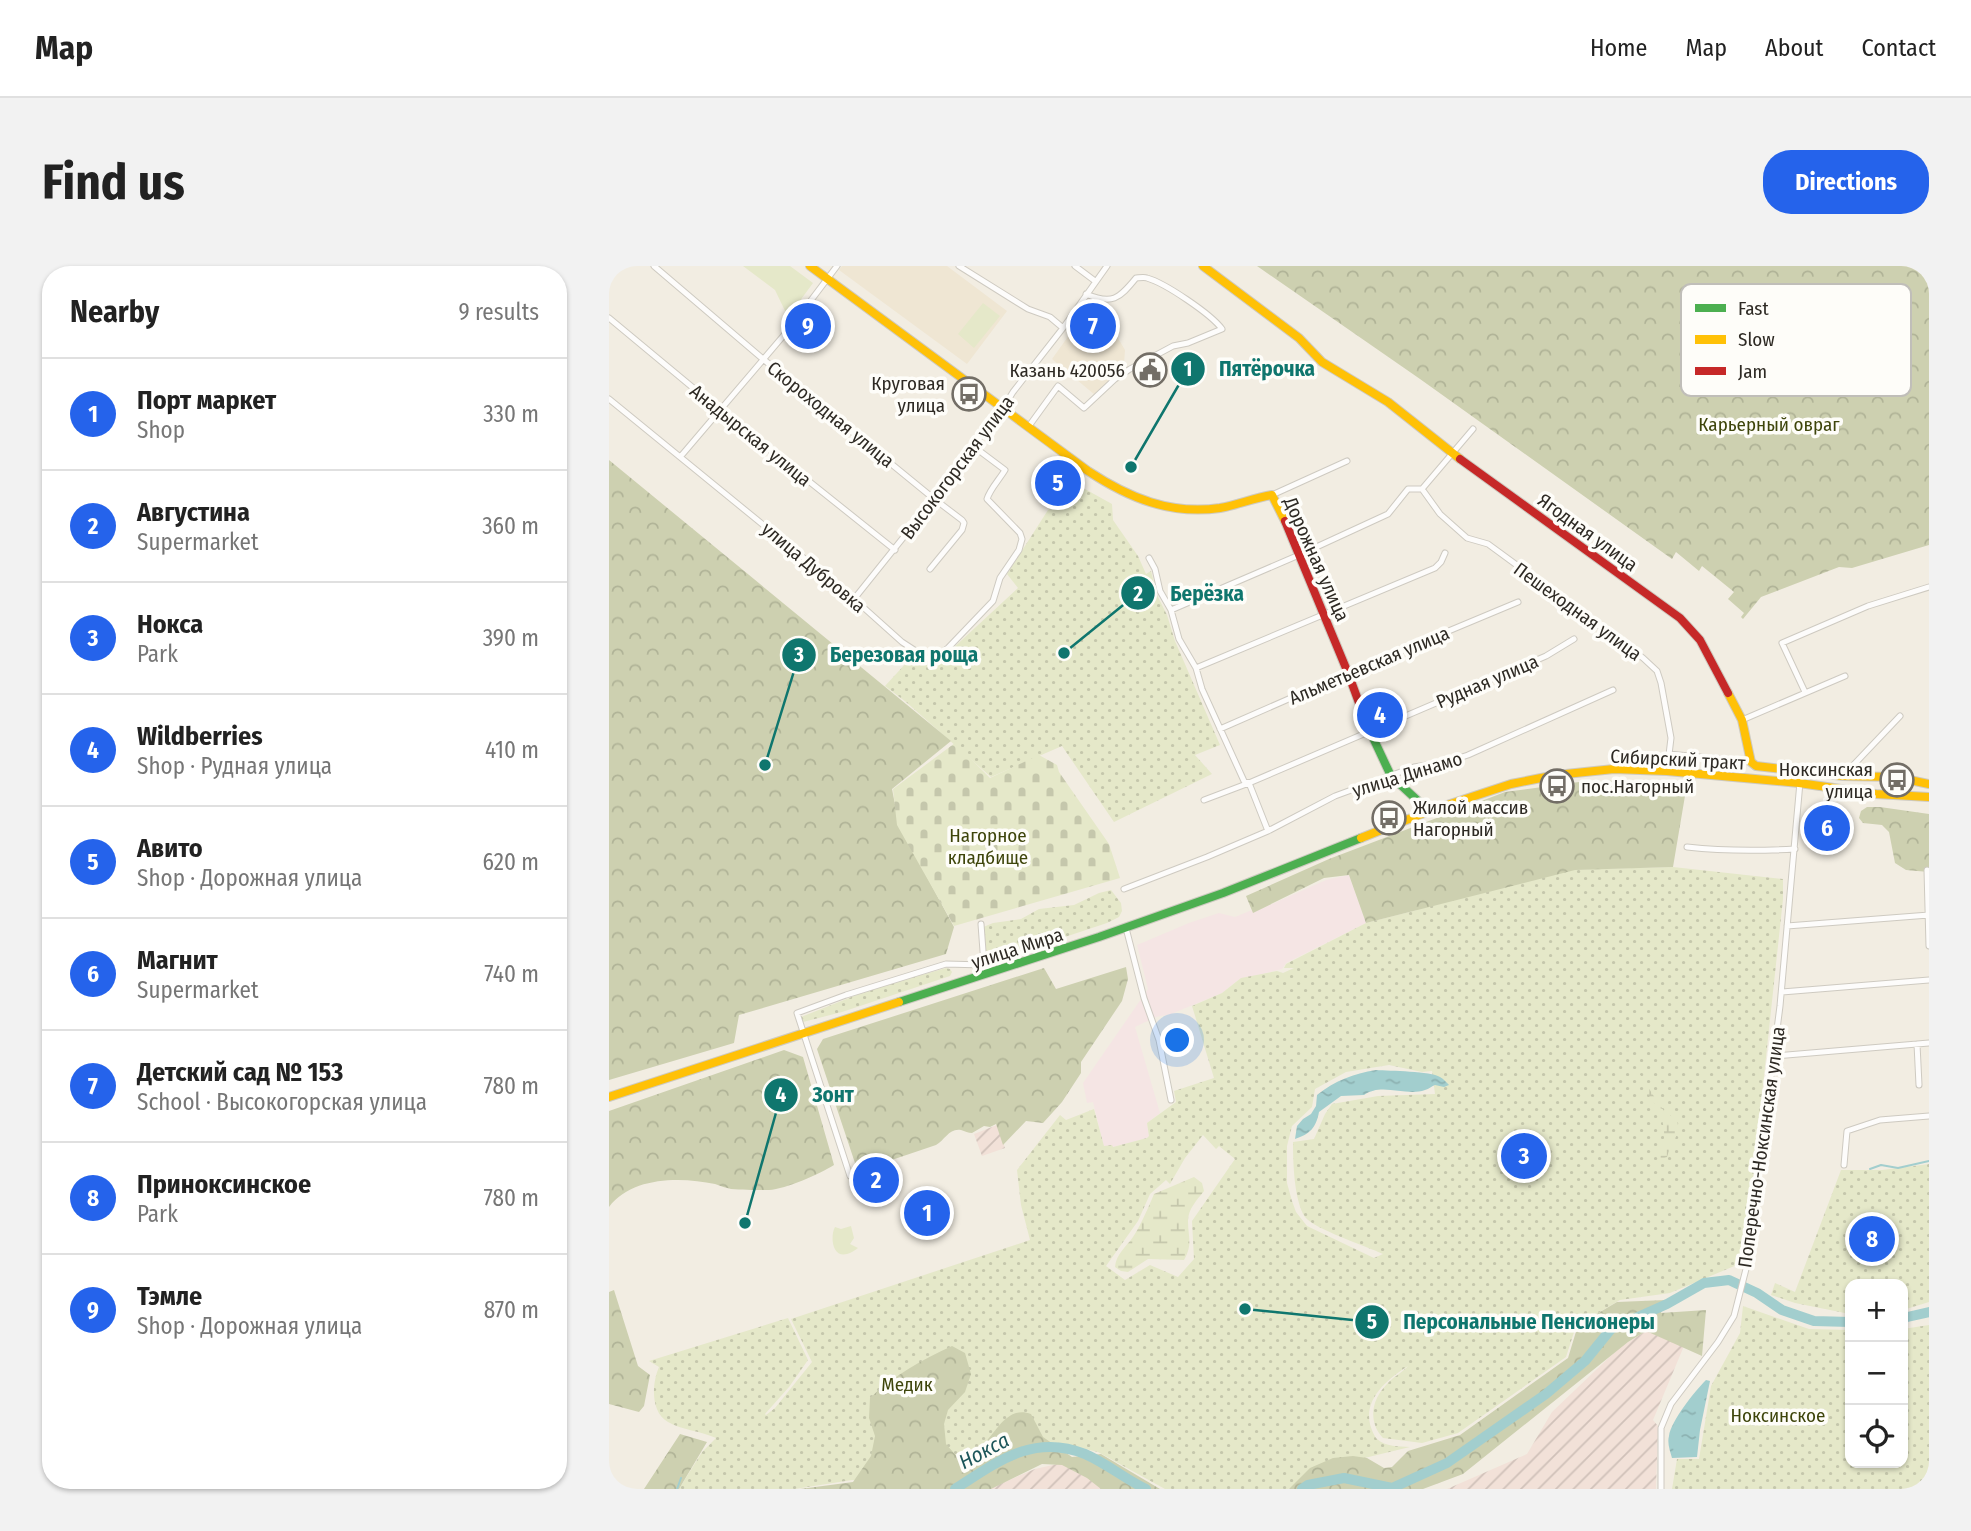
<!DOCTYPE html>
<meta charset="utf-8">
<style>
:root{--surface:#fff;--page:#f2f2f2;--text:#222;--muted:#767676;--line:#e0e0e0;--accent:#2563eb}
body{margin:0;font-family:"Fira Sans Condensed",sans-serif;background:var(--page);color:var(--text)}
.controls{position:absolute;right:21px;bottom:21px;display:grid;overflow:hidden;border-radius:14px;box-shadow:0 2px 5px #0004}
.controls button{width:63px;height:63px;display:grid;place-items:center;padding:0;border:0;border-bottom:2px solid var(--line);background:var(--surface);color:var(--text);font:35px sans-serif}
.you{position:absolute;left:569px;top:775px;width:24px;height:24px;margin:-18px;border:5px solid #fff;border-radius:50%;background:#1a73e8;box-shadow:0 0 0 10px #1a73e833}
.badge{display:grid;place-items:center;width:46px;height:46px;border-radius:50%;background:var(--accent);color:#fff;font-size:23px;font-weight:700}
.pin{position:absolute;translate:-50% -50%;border:4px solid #fff;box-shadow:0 2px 7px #0006}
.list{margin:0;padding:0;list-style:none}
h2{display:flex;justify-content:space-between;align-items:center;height:91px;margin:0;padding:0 28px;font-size:30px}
h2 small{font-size:23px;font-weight:400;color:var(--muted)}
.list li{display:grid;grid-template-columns:46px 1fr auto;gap:21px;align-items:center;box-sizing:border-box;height:112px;padding:0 28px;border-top:2px solid var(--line)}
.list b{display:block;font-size:26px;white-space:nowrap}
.list p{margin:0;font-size:23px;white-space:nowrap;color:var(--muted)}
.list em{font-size:23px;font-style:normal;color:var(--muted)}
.icon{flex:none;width:38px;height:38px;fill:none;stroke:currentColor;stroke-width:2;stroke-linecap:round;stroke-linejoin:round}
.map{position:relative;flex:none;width:1320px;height:1223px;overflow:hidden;border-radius:28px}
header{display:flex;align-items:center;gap:42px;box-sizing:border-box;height:98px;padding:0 35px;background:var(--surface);border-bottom:2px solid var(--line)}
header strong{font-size:33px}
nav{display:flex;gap:38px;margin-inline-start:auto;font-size:24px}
.intro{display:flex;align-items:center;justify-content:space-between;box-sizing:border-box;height:168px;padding:0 42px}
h1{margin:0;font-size:49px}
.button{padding:18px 32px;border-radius:28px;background:var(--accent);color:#fff;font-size:24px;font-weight:700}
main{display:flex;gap:42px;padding:0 42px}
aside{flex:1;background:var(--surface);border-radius:28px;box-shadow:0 2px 5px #0004}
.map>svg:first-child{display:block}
.commercial{fill:#f5e5e4}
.industrial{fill:url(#industrial-furrows)}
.built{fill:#efe6d3}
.grass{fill:url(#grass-dots);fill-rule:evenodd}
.forest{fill:url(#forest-crowns)}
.wetland{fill:url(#wetland-marsh)}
.cemetery{fill:url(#cemetery-stones)}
.park{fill:#e5e8c9}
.water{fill:url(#water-ripples)}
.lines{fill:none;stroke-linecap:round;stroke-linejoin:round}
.stream{stroke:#a2cece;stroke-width:2}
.river{stroke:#a2cece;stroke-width:10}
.street-casing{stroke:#cecac1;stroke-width:7}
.fast-casing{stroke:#cecac1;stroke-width:10}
.slow-casing{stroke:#cecac1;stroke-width:10}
.jam-casing{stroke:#cecac1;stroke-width:10}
.street{stroke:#fdfcfb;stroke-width:5}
.fast{stroke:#4caf50;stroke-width:8}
.slow{stroke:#ffc107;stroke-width:8}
.jam{stroke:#c62828;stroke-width:8}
.labels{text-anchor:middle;stroke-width:7;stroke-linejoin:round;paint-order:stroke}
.poi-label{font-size:19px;fill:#2e2a24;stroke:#fefdf9;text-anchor:end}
.street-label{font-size:19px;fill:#2e2a24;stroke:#fefdf9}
.park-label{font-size:19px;fill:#3e450b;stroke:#fefdf9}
.water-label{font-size:21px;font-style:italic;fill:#1c5559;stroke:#fefdf9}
.key{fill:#fefdf9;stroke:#c0beb9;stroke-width:2}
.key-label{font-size:19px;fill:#2e2a24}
.leader{fill:none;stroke:#0f766e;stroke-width:2.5}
.callout-dot{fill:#0f766e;stroke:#fefdf9;stroke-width:2.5}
.mark-label{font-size:21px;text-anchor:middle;font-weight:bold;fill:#fff}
.callout-label{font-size:21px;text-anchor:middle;font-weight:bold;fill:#0f766e;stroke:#fefdf9;stroke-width:7;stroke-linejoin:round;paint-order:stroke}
</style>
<header>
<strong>Map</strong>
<nav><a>Home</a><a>Map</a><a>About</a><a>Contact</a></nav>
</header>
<div class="intro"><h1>Find us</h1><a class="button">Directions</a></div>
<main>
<aside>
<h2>Nearby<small>9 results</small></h2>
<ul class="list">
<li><span class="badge">1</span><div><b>Порт маркет</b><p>Shop</p></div><em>330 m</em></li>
<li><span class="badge">2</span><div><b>Августина</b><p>Supermarket</p></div><em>360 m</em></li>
<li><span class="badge">3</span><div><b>Нокса</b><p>Park</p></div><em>390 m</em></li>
<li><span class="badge">4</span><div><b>Wildberries</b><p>Shop · Рудная улица</p></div><em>410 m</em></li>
<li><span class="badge">5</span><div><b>Авито</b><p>Shop · Дорожная улица</p></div><em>620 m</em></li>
<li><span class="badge">6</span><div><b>Магнит</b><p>Supermarket</p></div><em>740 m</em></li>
<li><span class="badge">7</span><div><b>Детский сад № 153</b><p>School · Высокогорская улица</p></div><em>780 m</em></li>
<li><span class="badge">8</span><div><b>Приноксинское</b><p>Park</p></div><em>780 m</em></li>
<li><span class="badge">9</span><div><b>Тэмле</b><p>Shop · Дорожная улица</p></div><em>870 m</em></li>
</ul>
</aside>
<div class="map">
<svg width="1320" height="1223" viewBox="0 0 1320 1223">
<defs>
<pattern id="industrial-furrows" width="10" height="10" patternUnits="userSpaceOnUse" patternTransform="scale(1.75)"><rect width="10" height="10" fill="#f2e1d8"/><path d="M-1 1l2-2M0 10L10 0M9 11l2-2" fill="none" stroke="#d0c1b9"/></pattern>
<pattern id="grass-dots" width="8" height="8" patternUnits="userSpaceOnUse" patternTransform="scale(1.75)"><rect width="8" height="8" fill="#e5e8c9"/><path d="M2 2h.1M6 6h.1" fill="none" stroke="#c5c7ac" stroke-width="1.8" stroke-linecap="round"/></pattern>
<pattern id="forest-crowns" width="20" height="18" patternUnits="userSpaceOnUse" patternTransform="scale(1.75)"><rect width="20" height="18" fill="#cdd0b0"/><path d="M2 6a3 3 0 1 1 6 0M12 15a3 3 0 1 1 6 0" fill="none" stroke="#b0b397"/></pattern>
<pattern id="wetland-marsh" width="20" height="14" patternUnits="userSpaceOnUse" patternTransform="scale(1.75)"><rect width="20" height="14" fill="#e5e8c9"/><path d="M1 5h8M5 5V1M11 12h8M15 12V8" fill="none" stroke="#c5c7ac"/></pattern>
<pattern id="cemetery-stones" width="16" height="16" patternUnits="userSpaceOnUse" patternTransform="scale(1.75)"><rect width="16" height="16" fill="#e5e8c9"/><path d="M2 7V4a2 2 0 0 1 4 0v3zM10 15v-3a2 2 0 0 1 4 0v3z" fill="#c5c7ac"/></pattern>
<pattern id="water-ripples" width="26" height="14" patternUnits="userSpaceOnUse" patternTransform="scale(1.75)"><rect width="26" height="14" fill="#a2cece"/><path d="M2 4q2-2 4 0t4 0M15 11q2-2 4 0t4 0" fill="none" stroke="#8cb1b1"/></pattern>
</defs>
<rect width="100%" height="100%" fill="#f2ede2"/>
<path class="commercial" d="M740 609 757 657 677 697 673 703 629 714 613 727 562 748 547 751 526 761 551 847 538 857 540 870 538 872 504 881H495L484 836 478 837 474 817 539 723 528 679 580 657 610 647 626 651 643 644 645 646 717 614Z"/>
<path class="industrial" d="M388 859 396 882 373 890 365 868Z
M1037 1065 1075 1080 1044 1154 1049 1160 1047 1223H838L918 1188 943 1146 1011 1081Z
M457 1196 505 1223H379L426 1203Z"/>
<path class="built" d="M233 0H338L398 45 358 98 230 4Z
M487 35 516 84 515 98 500 115 486 129 443 93 483 37Z"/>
<path class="grass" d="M476 223 503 238 504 254 529 290 537 308 542 305 548 329 558 349 566 375 611 479 586 489 603 508 505 556 453 480 382 511 297 436 276 420 299 395 327 398 409 322 398 308 439 244Z
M1064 601 1174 613V633L1135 996 1061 1027 1011 1034 967 1060 957 1091 849 1167 813 1177 774 1172C759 1156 762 1134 778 1118 784 1111 794 1106 799 1100 779 1113 755 1132 761 1158 762 1162 765 1170 768 1173 776 1181 791 1180 801 1181L743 1195 679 1223H556L489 1186 456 1178 397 1175 322 1217 243 1214 186 1223H70L93 1186 107 1172C92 1165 73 1164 59 1156 41 1146 43 1117 50 1101L40 1095 179 1052 199 1094 180 1121 156 1148 157 1149 166 1142 203 1096 182 1053 421 974 412 939 408 904 451 849 457 854 485 843 495 880 503 879 504 881 538 872 540 870 538 857 567 836 565 825 605 812 583 740 613 727 632 712 668 705 674 707 685 702H675L677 698 757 657 808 644V642L944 604ZM780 799 813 806 823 805 826 828 769 830 723 838 716 848 705 873 684 876C684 896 685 935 696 951 705 963 757 980 774 988L765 992 698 960 687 946 683 935 678 917V880L683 860 703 841 706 823 737 806ZM594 869 607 883 610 880 626 893 583 955 585 993 569 1011 541 999 516 1014 497 1000 529 955 541 928 557 914 561 918 576 892Z
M502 624 512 637 513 645 510 651 498 657 384 695 373 690 370 675 372 662 384 657 412 653 430 643 465 639 490 627Z
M337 702 341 703 343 706 341 710 233 746 194 756 192 751 260 724Z
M1320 898V1036L1294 1044V1018H1241V1048L1186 1037 1162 1029 1166 1017 1186 1026 1232 904H1273Z
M1134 1040 1200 1063 1241 1064V1197H1294V1063L1320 1059V1223H1063L1068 1193H1090L1102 1120 1131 1067Z"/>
<path class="forest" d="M648 0H1320V279L1243 302 1230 301 1152 331 1134 353 1132 351 1135 347 1119 333 1125 326 1093 300 1090 305 1067 286 1063 293 811 113Z
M0 194 342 475 283 523 290 559 345 661 337 688 130 749 125 777 0 814Z
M1018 514 1078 518 1064 601 966 604 757 657 740 609 715 612 644 647 637 630 720 593 896 526 970 516Z
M1258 541H1271L1320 548V606L1297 604 1286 597 1280 566 1273 559 1254 557 1250 552 1252 545Z
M517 701 519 713 513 735 472 796V807L453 836 434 857 417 855 394 879 387 858 381 861 375 860 363 867C359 867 356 865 352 864 340 862 336 874 327 879L256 903 246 897 208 783 214 773 435 702 447 723Z
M175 784 194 791 225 899C211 908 177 923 160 924 148 924 133 924 122 923 117 922 112 920 106 918 73 911 23 910 0 941V845Z
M5 1024 29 1100 41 1109 35 1140 30 1146 0 1138V1026Z
M1057 1034 1052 1047 1097 1044 1093 1090 1037 1065 1019 1076 854 1208 814 1223H680L701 1202 724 1192 744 1190 758 1192 775 1202 783 1201 799 1185 851 1169 959 1092 969 1059 1008 1036Z
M343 1080 356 1087 362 1108 356 1126 339 1144 335 1158 337 1178 350 1193C357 1189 368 1185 374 1179 387 1166 399 1139 422 1148L434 1171 463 1191 492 1188 551 1223H492L478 1212 453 1199 433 1198 382 1223H191L244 1216 262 1190 266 1170 260 1152 261 1132C285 1109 313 1094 343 1080Z
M71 1168 98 1176 70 1223H35Z"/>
<path class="wetland" d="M1030 807C1038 819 1046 833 1055 845 1060 850 1069 851 1069 860 1069 872 1061 880 1058 891L1050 894C1049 886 1054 880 1055 872 1057 846 1039 831 1027 810Z
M585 911 593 917 595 925C588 934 579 943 579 955 579 971 584 978 575 994L539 993 519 1006 512 1005 506 1001C507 988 517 981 524 971 530 963 541 938 545 928Z"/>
<path class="cemetery" d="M346 477 381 512 430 489 448 499 450 506 500 578 511 612 345 660 288 559 284 523Z"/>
<path class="park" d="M134 0H181L204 17 179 51 166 24Z
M374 37 391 50 365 82 349 68Z
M242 960 245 972 241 978 249 982C246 984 242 987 238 988 223 992 221 970 226 961L232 963Z"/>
<path class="water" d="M767 804C781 805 822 805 831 811 835 813 837 816 840 819L835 821 826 819C823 820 820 823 816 824 797 831 773 816 755 829L732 830 710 846C707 862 701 868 686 873L688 860 694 853 702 848 707 840 708 829C727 814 744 808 767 804Z
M1097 1114 1101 1115 1091 1164 1088 1191 1063 1192C1061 1185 1058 1177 1060 1170 1062 1155 1086 1125 1097 1114Z"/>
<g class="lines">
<path class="stream" d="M1261 903 1272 899 1289 902 1320 895
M68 1223 72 1212"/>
<path class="river" d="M1294 1052 1320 1046
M346 1223C388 1196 424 1167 476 1188 497 1197 516 1213 537 1223
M693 1223 699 1219 735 1212 783 1222 838 1197 937 1128 976 1095 1002 1063 1058 1038 1095 1017 1120 1014 1148 1027 1173 1044 1205 1055 1241 1056"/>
<defs>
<path id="street" d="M45 0 154 93 324 232 353 254 355 257 353 264 321 303
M350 0 419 43 441 51 454 62
M466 0 486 15
M0 52 112 145 286 284
M0 133 245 333 293 376 319 393 326 392 339 382 384 335 391 312 410 284 413 273 411 267 378 233C381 223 390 214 396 204L364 180
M420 160 449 120 475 142 506 113 521 103 564 80 579 77 613 63C602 48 556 17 538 12 535 11 529 12 527 12 510 33 503 39 477 28
M72 190 181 62 228 0
M813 223 831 248 858 272 879 278 1034 392 1048 405 1052 417 1062 472 1058 505
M663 229 738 195
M540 292 546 303 551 325 562 344 570 373 587 402 593 423 635 515 640 517 642 522 659 565
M245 333 350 202 381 156 391 147 404 126 454 62 498 0
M562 344 690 289 779 248 799 223H813L864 163
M587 402 826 302 832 296 836 287
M1196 426 1173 377 1259 340 1320 321
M1133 454 1236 410
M611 463 739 407 909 336
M1060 488 1142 496
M1234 510 1291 450
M595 534 640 517 937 390 965 373
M1078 581C1114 585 1149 585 1186 583
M1318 604 1320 680
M515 623 598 591 659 565 726 530 805 501 838 496 859 489 1004 424
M372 658 375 699
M1178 660 1320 649
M517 662 535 732 550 774 562 834
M1173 726 1320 714
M1308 778 1310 819
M1165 790 1320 777
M1235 899 1238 865 1271 854 1320 850
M241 910 188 747 237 729 337 698 375 699 382 705
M1052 1223V1162L1062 1138 1109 1076 1125 1050 1137 1003 1171 740 1192 505"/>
<path id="fast" d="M759 461 782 510 820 545
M290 736 490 671 614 627 752 572"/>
<path id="slow" d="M201 0 479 205C520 232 561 249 611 242 628 239 645 232 663 229L676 255
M594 0 690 72 713 96 779 136 851 193
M1119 427 1133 454 1142 496 1147 500 1234 510 1287 511 1320 518
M752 572 820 545 902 518 947 509 1005 503 1058 505 1190 517 1267 528 1320 531
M0 831 290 736"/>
<path id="jam" d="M851 193 1071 352 1091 374 1119 427
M676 255 739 407 759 461"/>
</defs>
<use href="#street" class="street-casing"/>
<use href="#fast" class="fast-casing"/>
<use href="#slow" class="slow-casing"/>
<use href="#jam" class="jam-casing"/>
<use href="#street" class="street"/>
<use href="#fast" class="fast"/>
<use href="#slow" class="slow"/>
<use href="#jam" class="jam"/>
</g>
<defs>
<symbol id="civic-ring" viewBox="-11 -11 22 22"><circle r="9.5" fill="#fefdf9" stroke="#736e66" stroke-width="1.5"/><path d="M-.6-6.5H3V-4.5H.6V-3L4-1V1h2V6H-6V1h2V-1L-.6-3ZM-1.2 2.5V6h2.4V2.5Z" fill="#736e66"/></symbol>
<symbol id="bus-ring" viewBox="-11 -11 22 22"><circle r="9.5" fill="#fefdf9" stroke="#736e66" stroke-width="1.5"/><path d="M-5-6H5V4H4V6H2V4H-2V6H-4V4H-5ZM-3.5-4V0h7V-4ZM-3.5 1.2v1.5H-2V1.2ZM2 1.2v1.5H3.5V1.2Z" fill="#736e66"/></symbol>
</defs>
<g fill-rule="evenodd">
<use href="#civic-ring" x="522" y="85" width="38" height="38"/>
<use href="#bus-ring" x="341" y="109" width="38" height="38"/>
<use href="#bus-ring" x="1269" y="495" width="38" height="38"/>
<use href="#bus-ring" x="929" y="501" width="38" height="38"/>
<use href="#bus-ring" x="761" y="533" width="38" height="38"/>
</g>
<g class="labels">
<g class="poi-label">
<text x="516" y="111">Казань 420056</text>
<text x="336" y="124">Круговая<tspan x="336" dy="22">улица</tspan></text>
<text x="1264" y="510">Ноксинская<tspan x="1264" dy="22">улица</tspan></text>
<text x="972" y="527" text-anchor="start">пос.Нагорный</text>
<text x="804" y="548" text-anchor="start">Жилой массив<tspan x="804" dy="22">Нагорный</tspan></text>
</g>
<g class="street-label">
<text transform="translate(222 148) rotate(39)" y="7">Скороходная улица</text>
<text transform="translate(142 169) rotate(39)" y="7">Анадырская улица</text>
<text transform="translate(348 201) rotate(-53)" y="7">Высокогорская улица</text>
<text transform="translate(979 266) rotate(36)" y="7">Ягодная улица</text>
<text transform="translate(708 293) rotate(66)" y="7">Дорожная улица</text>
<text transform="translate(205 301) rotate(40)" y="7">улица Дубровка</text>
<text transform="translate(969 345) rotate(36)" y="7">Пешеходная улица</text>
<text transform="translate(760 399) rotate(-23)" y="7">Альметьевская улица</text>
<text transform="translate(878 415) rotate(-23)" y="7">Рудная улица</text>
<text transform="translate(1069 493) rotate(3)" y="7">Сибирский тракт</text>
<text transform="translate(798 508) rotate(-17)" y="7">улица Динамо</text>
<text transform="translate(408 682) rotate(-18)" y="7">улица Мира</text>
<text transform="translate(1152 881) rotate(-82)" y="7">Поперечно-Ноксинская улица</text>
</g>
<g class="park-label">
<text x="1160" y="165">Карьерный овраг</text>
<text x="379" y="576">Нагорное<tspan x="379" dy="22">кладбище</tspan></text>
<text x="298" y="1125">Медик</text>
<text x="1169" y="1156">Ноксинское</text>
</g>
<g class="water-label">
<text transform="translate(375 1185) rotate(-28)" y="7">Нокса</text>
</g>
</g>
<rect x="1072" y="18" width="230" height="112" rx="10" class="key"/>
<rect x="1086" y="38" width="31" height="8" fill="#4caf50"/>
<rect x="1086" y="69" width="31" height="9" fill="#ffc107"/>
<rect x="1086" y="101" width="31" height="8" fill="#c62828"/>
<g class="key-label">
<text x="1129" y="49">Fast</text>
<text x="1129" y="80">Slow</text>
<text x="1129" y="112">Jam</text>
</g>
<path class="leader" d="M522 201L579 103M455 387L529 327M156 499L190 389M136 957L172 829M636 1043L763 1056"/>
<g class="callout-dot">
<circle cx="522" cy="201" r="7"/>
<circle cx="455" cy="387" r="7"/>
<circle cx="156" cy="499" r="7"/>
<circle cx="136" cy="957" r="7"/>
<circle cx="636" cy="1043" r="7"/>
<circle cx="579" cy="103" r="18"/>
<circle cx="529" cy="327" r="18"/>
<circle cx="190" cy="389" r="18"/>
<circle cx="172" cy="829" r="18"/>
<circle cx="763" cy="1056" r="18"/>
</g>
<g class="mark-label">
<text x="579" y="110">1</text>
<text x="529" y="335">2</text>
<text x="190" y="396">3</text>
<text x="172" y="836">4</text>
<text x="763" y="1063">5</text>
</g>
<g class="callout-label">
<text x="658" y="110">Пятёрочка</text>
<text x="598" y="335">Берёзка</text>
<text x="295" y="396">Березовая роща</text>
<text x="224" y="836">Зонт</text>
<text x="920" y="1063">Персональные Пенсионеры</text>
</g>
</svg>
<div class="controls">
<button>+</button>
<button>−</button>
<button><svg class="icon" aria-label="locate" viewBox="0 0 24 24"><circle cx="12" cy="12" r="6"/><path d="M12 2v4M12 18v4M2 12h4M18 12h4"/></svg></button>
</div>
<div class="you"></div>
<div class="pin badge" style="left:318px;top:947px">1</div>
<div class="pin badge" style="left:267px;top:914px">2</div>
<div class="pin badge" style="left:915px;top:890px">3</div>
<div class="pin badge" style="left:771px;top:449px">4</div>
<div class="pin badge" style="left:449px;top:217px">5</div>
<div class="pin badge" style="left:1218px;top:562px">6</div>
<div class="pin badge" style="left:484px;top:60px">7</div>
<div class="pin badge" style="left:1263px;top:973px">8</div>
<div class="pin badge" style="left:199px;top:60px">9</div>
</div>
</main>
